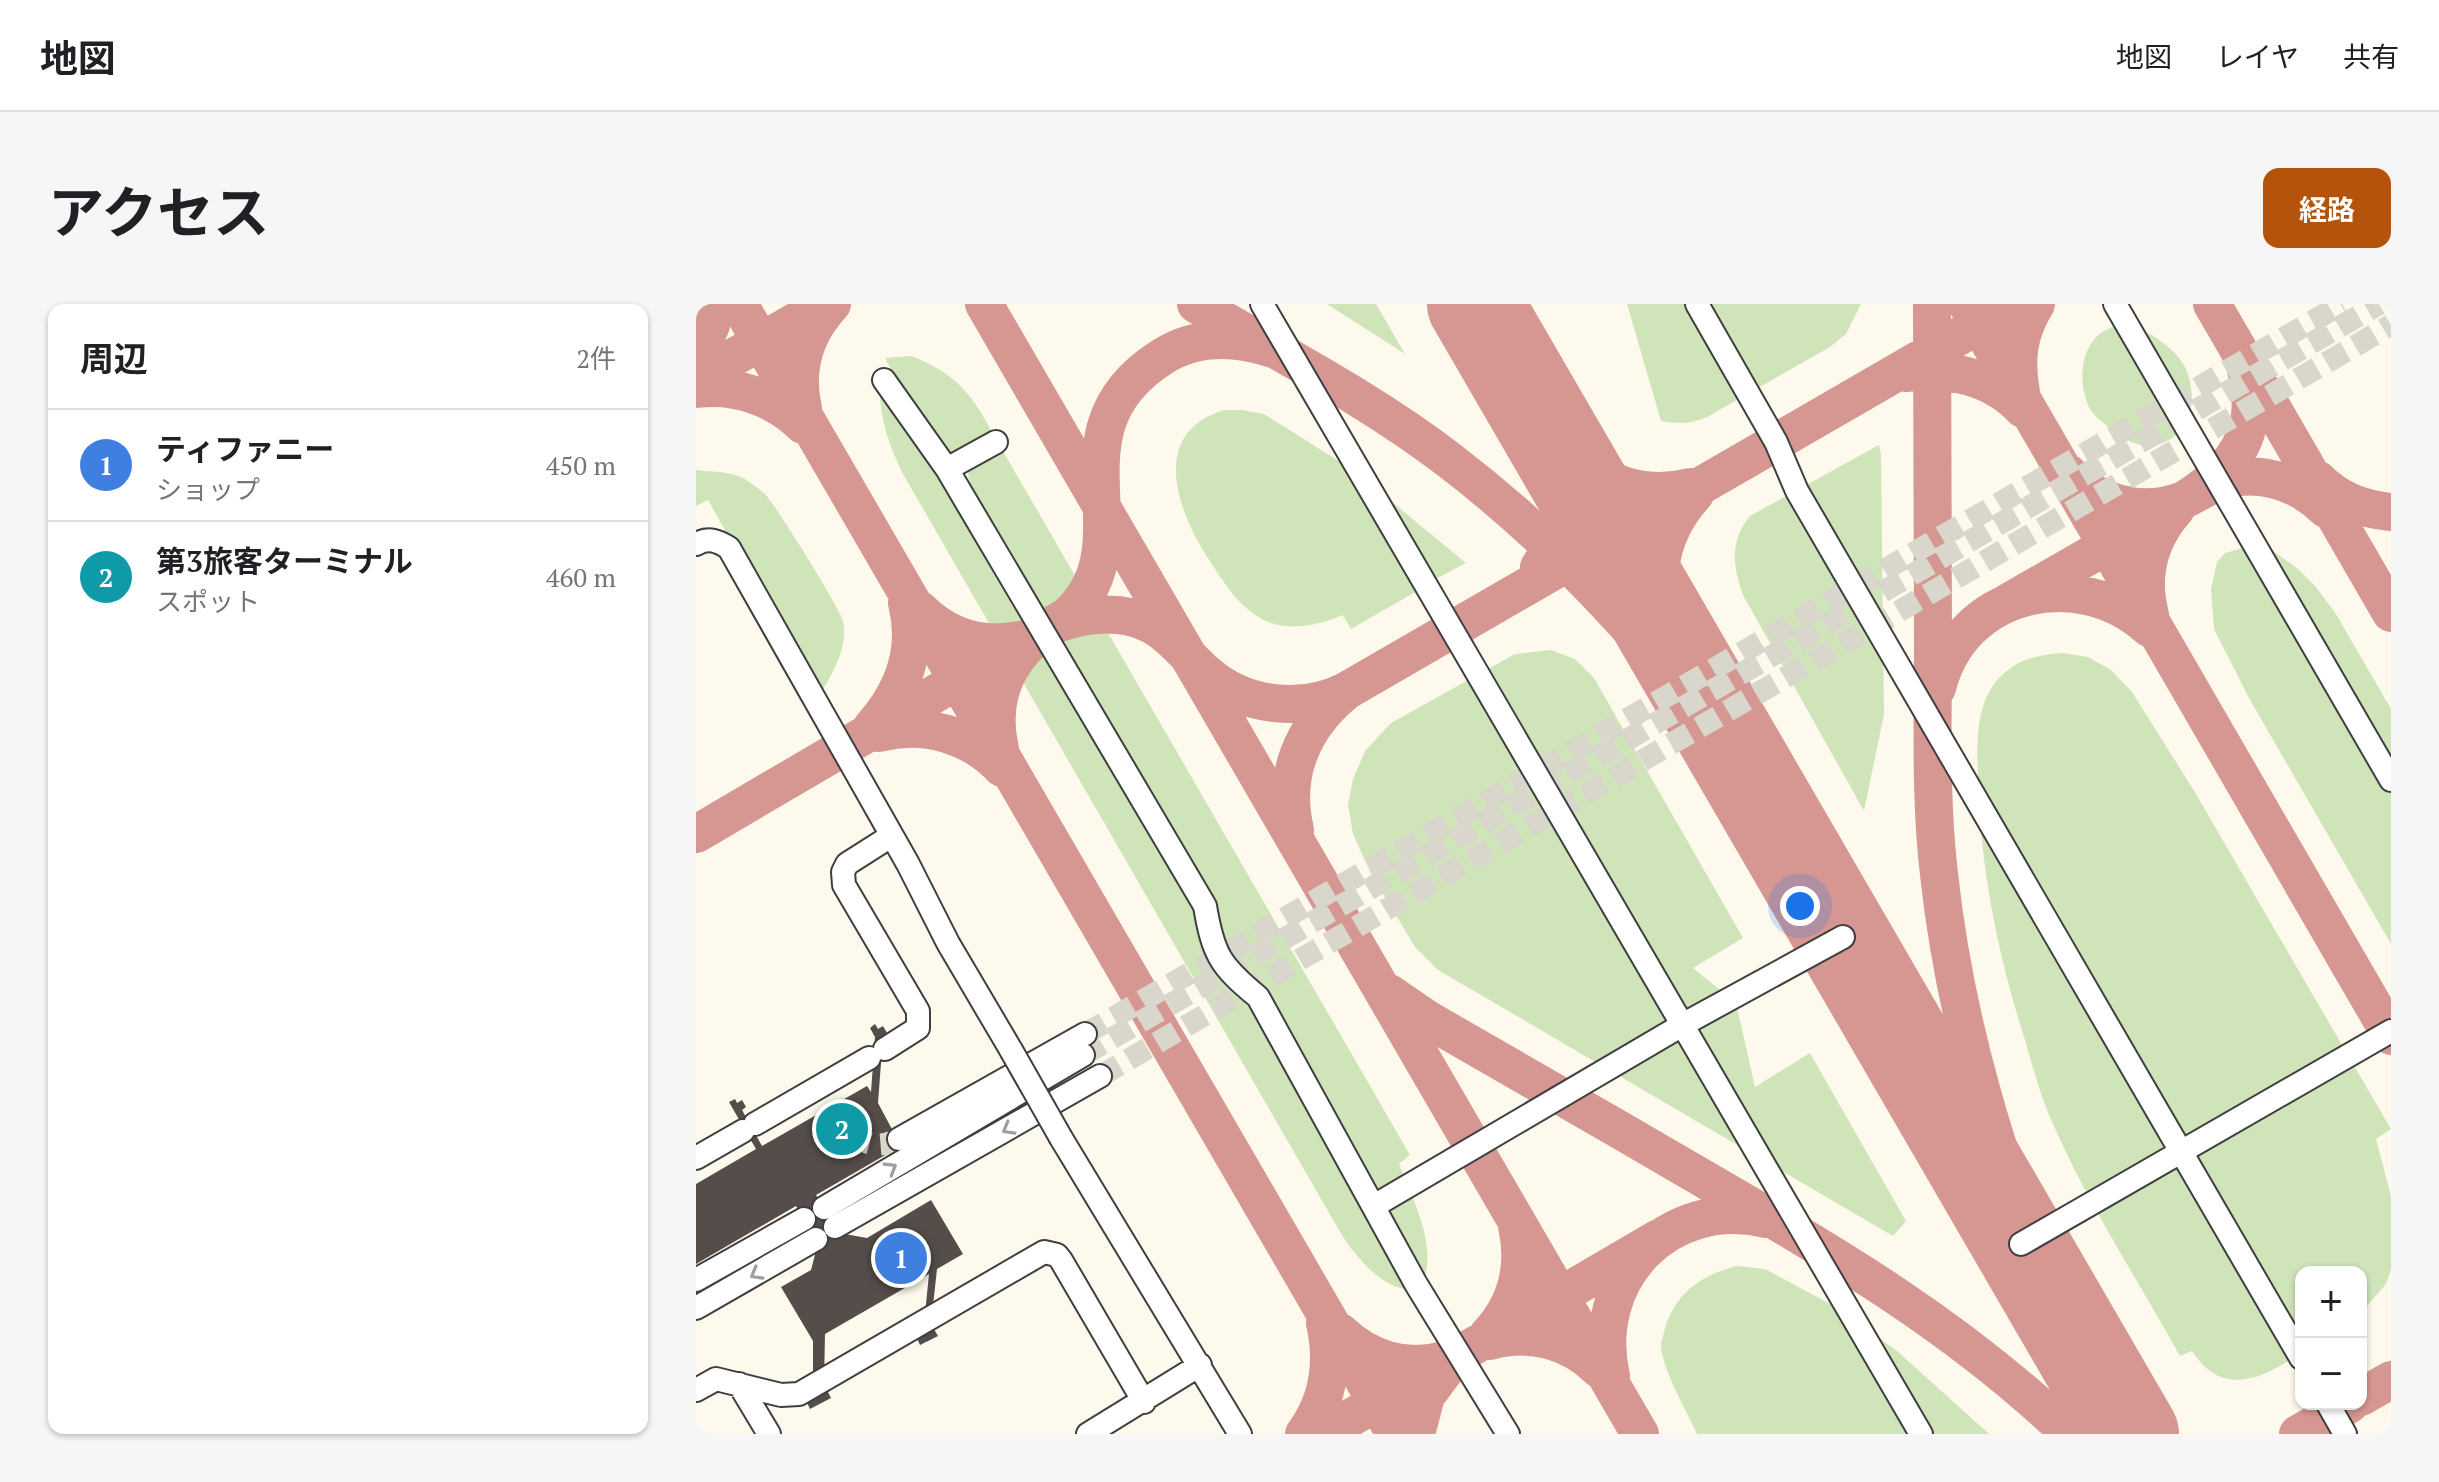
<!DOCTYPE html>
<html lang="ja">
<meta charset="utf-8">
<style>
:root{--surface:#fff;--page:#f6f6f6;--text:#202124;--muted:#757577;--line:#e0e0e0;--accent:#b45309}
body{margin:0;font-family:"PT Serif","Noto Sans JP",serif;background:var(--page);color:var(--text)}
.controls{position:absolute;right:24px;bottom:24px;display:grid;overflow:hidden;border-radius:16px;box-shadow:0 2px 6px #0004}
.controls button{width:72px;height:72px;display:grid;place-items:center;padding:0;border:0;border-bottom:2px solid var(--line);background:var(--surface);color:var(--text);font:40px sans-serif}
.you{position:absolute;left:1104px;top:602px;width:28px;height:28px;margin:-20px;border:6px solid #fff;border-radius:50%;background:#1a73e8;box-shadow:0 0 0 12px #1a73e833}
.badge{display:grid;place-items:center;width:52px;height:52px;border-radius:50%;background:var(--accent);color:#fff;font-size:26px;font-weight:700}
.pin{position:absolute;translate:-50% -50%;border:4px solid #fff;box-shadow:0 2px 8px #0006}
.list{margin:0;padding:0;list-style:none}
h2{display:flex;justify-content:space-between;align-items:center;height:104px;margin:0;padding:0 32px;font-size:34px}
h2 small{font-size:26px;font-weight:400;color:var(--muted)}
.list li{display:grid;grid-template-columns:52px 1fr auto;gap:24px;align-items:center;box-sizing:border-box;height:112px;padding:0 32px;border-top:2px solid var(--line)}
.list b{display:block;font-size:30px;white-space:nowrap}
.list p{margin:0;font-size:26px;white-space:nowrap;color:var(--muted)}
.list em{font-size:26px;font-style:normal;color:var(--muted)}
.map{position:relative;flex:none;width:1695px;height:1130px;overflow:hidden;border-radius:16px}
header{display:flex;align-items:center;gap:48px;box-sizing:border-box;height:112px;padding:0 40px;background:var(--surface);border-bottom:2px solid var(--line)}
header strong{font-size:38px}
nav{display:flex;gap:44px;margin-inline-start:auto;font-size:28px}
.intro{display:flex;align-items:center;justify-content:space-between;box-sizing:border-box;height:192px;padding:0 48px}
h1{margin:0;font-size:56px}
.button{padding:20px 36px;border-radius:16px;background:var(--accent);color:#fff;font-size:28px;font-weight:700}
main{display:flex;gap:48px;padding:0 48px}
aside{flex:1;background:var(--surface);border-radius:16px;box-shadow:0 2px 6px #0004}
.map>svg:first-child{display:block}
.green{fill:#d0e4ba}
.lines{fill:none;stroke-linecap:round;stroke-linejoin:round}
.taxiway{stroke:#d69692;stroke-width:38}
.runway{stroke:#d69692;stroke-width:96}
.building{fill:#544d49}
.minor-tunnel{stroke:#d9d6cb;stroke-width:22;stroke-dasharray:22 11;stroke-linecap:butt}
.minor-casing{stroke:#3f3f3f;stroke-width:26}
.minor{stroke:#fff;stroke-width:22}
.minor-bridge-casing{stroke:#3f3f3f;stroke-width:26;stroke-linecap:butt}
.minor-bridge{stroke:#fff;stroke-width:22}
.oneway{stroke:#9e9e9e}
</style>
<header>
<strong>地図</strong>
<nav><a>地図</a><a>レイヤ</a><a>共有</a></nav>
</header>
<div class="intro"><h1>アクセス</h1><a class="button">経路</a></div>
<main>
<aside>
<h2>周辺<small>2件</small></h2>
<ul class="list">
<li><span class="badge" style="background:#3f7fe0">1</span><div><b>ティファニー</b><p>ショップ</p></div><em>450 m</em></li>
<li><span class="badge" style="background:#0f9aa8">2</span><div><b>第3旅客ターミナル</b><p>スポット</p></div><em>460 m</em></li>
</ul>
</aside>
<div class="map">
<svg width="1695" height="1130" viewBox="0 0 1695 1130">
<rect width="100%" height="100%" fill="#fdfaed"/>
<path class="green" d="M631 0H680L709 50Z
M931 0H1165L1150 30 1134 43 1011 113C994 120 983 120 965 117Z
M1425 21C1446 21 1479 43 1489 63 1500 86 1499 120 1475 135 1450 150 1430 138 1410 121 1404 116 1396 110 1393 103 1379 72 1386 27 1425 21Z
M215 52C260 69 278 92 299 134L262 148H252L189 68 194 64 189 54Z
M184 82 306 263 719 986C688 987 663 956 647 933L207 170C193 141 183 114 184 82Z
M528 106H546L568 110 657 166 721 287 655 325 647 311C625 320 599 327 575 319 546 308 531 283 515 259 483 211 450 130 528 106Z
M1183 141 1185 151 1188 410 1168 507 1047 291C1037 261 1033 238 1054 212Z
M304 142 714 851 703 860C717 896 743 944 726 980L700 934 694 906 536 662 275 192 272 168 290 150Z
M0 166C16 168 35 167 49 175 55 179 63 185 69 190 79 200 144 304 147 317 153 343 136 370 123 392L12 196 0 202Z
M679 184 770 259 736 277Z
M1558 241 1577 247 1601 264 1620 283 1640 310 1695 405V640L1554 396 1518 325 1515 285 1521 258 1529 249Z
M855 346 879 355 898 374 1047 634 997 664 1040 699 1059 783 1114 749 1210 917 1197 932 742 666 719 643 675 570 657 530 652 501 657 475 669 447 695 419 819 350Z
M1368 349 1392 353 1415 366 1436 388 1497 485 1695 825 1680 835 1695 892V966L1690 980 1665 1009V968H1605V1049C1567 1074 1527 1095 1496 1047L1484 1052C1439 971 1386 891 1351 806 1342 783 1336 760 1329 736 1302 651 1284 564 1282 474 1281 443 1279 407 1298 380 1315 357 1341 350 1368 349Z
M1041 962 1069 965 1138 1002 1200 1046 1293 1130H1001C989 1103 969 1072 965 1043 965 1037 968 1030 969 1024 980 988 1006 971 1041 962Z"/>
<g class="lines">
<path class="taxiway" d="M43 0 699 1130
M288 0 944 1130
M500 0C585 50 675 96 753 156 837 220 912 296 979 377 1015 421 1046 469 1079 515
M797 0 834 82 890 190
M1236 0C1237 113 1237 226 1237 339 1237 416 1234 494 1243 570 1259 718 1302 858 1357 995
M1271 0 1695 732
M1516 0 1695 309
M0 56 15 21 17 0
M1211 69C1253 63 1297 73 1327 105
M0 75 130 0
M0 85C40 80 78 93 107 121
M1325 89C1319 56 1322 29 1340 0
M107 105C98 65 108 30 136 0
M871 150C908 179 948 195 995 183
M1372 169C1400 199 1446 212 1485 197 1498 192 1510 183 1523 178 1562 164 1602 178 1630 205
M1621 175C1642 196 1665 205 1695 208
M843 263C866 231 874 192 862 155
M1311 299C1354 274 1397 250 1440 225 1512 182 1579 151 1546 52
M224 306C253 335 290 344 329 335
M1454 311C1444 272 1453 235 1480 205
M360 320C392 309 425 305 456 321 478 333 492 354 511 370 549 403 606 409 650 387L1319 0
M970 329C956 278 962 230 999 190
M1241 384C1265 286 1382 260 1453 324
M176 423C207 388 223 346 211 299
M183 429C228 417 275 431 306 464
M304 445C295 406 304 369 333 340
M599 526C586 471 606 424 648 389
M0 530 370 313C455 239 346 129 466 53 500 31 540 33 577 45
M693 689 731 715C823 768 916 821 1008 875 1141 952 1262 1023 1374 1130
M644 1028C672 1055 710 1067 748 1056
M792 1031C821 1000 830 963 821 922
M794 1037C834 1026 874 1036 903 1065
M915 1072C893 975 972 892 1070 915
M1406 1081 1430 1116 1445 1130
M1665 1093 1695 1076
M608 1130C633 1096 638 1059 629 1019
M627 1130 963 934
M720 1130 730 1092 753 1061
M1602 1130 1654 1100"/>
<path class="runway" d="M779 0 1435 1130"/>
</g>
<path class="building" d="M179 720 182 725 187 722 191 729 187 732 182 799 205 842 120 891 143 929 171 934 235 896 267 950 241 965 235 1020 242 1032 224 1041 217 1026 228 1020 233 970 129 1030 128 1080 135 1094 114 1105 107 1090 117 1085V1037L85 983 115 966 122 939 100 902 0 960V880L60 845 33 798 39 795 41 799 46 796 50 803 46 806 66 842 171 782 175 788 179 733 174 724Z"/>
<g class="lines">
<path class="minor-tunnel" d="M389 730 1646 0
M387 751 1683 0
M404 772 1695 21
M137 800C154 827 167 852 203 835"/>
<defs>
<path id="minor" d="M566 0 1225 1130
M1001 0 1080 138 1101 187 1605 1054
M1419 0 1695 476
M188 76 251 165 509 602C517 650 524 662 562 693L720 980 812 1130
M251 165 300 138
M0 240C13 233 22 237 33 244L212 560 252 639 315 746
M189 745 222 724V707L148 581 147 568 151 560 195 532
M59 820 173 754
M365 834 544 1130
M203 835 389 730
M0 854 47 827
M678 902 988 720 1147 633
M128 904 387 751
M139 923 404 772
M1325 940 1695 727
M0 976 108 915
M0 1004 120 935
M43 1080 73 1130
M0 1086 20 1075 85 1091 103 1090 348 948 361 951 365 956 448 1098
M1632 1100 1649 1130
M392 1130 504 1061"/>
</defs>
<use href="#minor" class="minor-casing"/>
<use href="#minor" class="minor"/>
<defs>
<path id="minor-bridge" d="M315 746 365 834"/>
</defs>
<use href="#minor-bridge" class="minor-bridge-casing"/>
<use href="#minor-bridge" class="minor-bridge"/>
</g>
<defs><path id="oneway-chevron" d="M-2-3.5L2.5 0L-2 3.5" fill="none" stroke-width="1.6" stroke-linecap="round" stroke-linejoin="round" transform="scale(2)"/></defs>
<g class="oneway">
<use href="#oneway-chevron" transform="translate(312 825) rotate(150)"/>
<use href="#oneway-chevron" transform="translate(195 864) rotate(-31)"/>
<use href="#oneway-chevron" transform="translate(60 970) rotate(150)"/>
</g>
</svg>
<div class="controls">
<button>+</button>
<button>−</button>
</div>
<div class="you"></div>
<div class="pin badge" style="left:205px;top:954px;background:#3f7fe0">1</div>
<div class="pin badge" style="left:146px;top:825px;background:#0f9aa8">2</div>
</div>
</main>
